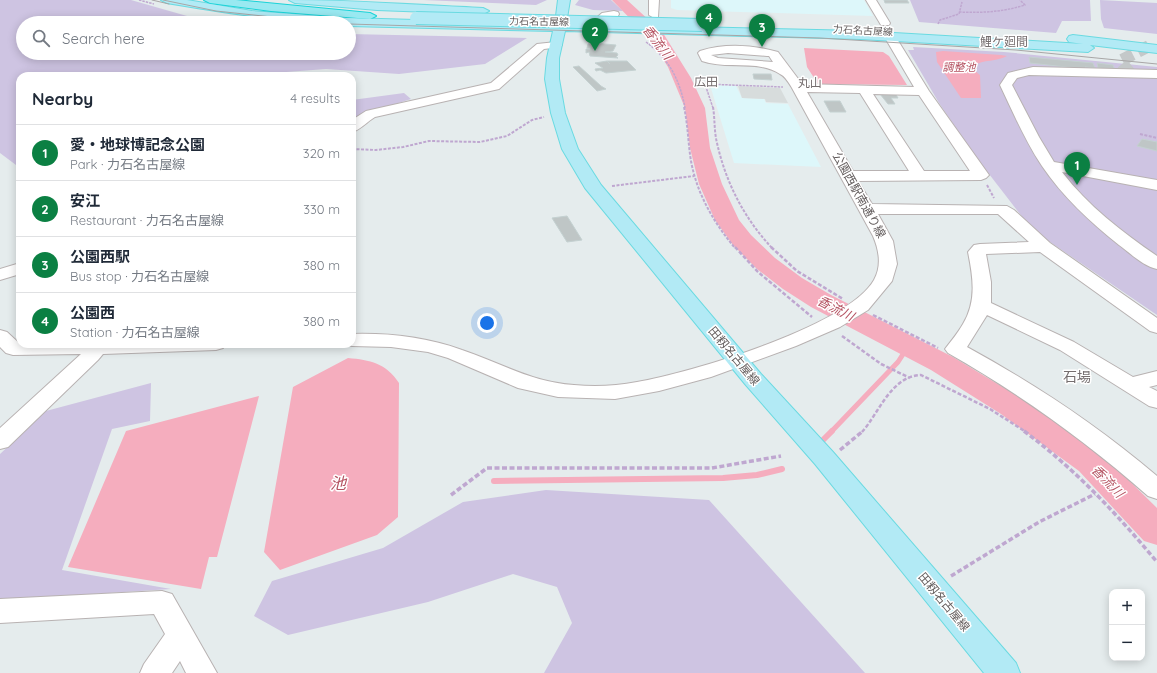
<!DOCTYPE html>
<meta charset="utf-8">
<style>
:root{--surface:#fff;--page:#f6f6f7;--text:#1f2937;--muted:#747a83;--line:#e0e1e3;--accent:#0b8043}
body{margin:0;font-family:Quicksand,"Noto Sans JP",sans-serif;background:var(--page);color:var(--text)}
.controls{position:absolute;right:12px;bottom:12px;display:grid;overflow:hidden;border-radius:8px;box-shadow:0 2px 10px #0003}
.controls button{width:36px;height:36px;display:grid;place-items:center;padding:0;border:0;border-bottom:1px solid var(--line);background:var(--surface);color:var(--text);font:20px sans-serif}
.you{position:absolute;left:487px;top:323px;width:14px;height:14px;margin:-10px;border:3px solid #fff;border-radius:50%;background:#1a73e8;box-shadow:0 0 0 6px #1a73e833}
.badge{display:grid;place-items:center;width:26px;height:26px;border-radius:50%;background:var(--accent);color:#fff;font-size:13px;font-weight:700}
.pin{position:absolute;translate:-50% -33px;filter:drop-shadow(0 1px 2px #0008)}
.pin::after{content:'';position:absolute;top:21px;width:14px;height:12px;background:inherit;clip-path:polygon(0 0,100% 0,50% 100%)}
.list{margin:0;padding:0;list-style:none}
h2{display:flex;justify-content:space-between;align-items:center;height:52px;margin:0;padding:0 16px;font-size:17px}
h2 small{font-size:13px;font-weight:400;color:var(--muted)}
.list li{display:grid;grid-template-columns:26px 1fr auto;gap:12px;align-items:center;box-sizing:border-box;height:56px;padding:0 16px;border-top:1px solid var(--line)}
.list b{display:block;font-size:15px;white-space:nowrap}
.list p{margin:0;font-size:13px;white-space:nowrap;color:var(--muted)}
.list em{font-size:13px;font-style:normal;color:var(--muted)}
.icon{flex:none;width:22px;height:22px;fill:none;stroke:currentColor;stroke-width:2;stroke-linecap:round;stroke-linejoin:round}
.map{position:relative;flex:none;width:1157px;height:673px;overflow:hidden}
.search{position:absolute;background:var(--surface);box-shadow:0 2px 10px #0003;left:16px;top:16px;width:340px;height:44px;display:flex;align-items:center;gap:10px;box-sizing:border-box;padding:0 14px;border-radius:22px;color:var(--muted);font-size:15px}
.panel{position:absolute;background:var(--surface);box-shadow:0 2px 10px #0003;left:16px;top:72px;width:340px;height:276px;border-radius:12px}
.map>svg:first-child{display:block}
.commercial{fill:#ddf7fa}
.industrial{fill:#d7dcdc}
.green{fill:#cec4e2}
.water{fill:#f5adbe}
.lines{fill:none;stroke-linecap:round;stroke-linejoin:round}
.stream-far1{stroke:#f5adbe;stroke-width:5}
.stream{stroke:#f5adbe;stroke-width:6}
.river{fill:#f5adbe;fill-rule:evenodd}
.building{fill:#bfc6c6;stroke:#c4d1d1}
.minor-tunnel{stroke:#c4c8c9;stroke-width:12;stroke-dasharray:12 6;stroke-linecap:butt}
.minor-casing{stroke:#b8b2b2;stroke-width:2}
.major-casing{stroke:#6adae1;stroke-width:2}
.highway-casing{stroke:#1bd3d8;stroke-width:2}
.path-far3{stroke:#bfa7d0;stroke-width:1.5;stroke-dasharray:2.5 1;stroke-linecap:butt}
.path-far2{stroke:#bfa7d0;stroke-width:2;stroke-dasharray:3 1.5;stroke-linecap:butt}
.path-far1{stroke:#bfa7d0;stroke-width:2.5;stroke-dasharray:4 2;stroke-linecap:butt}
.path{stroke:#bfa7d0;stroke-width:3.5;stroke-dasharray:5 2.5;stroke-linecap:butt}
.minor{fill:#fff;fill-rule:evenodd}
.major{fill:#b2eaf5;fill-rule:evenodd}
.highway{fill:#99e9f1;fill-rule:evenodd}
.tram{stroke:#a8a6a6;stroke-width:1}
.major-bridge-casing{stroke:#6adae1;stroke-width:14;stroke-linecap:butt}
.major-bridge{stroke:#b2eaf5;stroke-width:12}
.labels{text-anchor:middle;stroke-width:3;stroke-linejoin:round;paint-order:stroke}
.far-street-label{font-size:10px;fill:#635d5d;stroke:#fff}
.far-water-label{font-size:11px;font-style:italic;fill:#b55362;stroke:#fff}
.far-quarter-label{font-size:12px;fill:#756e6f;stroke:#fff}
.street-label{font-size:12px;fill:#635d5d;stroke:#fff}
.water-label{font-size:13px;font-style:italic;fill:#b55362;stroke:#fff}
.quarter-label{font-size:14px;fill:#756e6f;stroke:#fff}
.near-water-label{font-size:16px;font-style:italic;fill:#b55362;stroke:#fff}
</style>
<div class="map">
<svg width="1157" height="673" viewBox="0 0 1157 673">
<rect width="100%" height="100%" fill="#e5eced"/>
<path class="commercial" d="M671 0H864L873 16 677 10 671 8Z
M710 85 736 86 742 98 764 99 766 103 788 104 821 167 734 163Z"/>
<path class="industrial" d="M738 86 780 88 788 103 766 102 765 99 742 98Z"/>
<path class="green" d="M0 0H131L187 16 249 23H23V53H349V34L527 38 485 64 399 74 326 69 260 74 255 76H20V168L0 153Z
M423 0H547L536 5Z
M579 0H611L623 11 593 10 575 5Z
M910 0H1090L1091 21H1062L1056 33 919 22Z
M1100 0 1157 3V34L1104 28 1101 19Z
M913 47 1004 52 1157 67V315L1047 240 1023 218 972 152 939 103 908 50H914Z
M404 93 411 99 352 118V100Z
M151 383 150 421 112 429 62 570 171 589 0 600V454L46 411Z
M546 490 709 500 865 673H544L572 623 557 587 513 574 428 602 288 635 254 616 272 581 383 548 463 502Z"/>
<path class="water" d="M804 48 883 52 889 56 907 85 818 84 807 67Z
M943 51 1001 55 1007 56C997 62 983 59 974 66V70L980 75 981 98H961L937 62 936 52Z
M348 358C370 360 386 363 399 383L398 517 377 535 280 570 264 552 293 387Z
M259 396 217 557H209L201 589 68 567 126 431Z"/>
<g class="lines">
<path class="stream-far1" d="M831 432 898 362 909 345"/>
<path class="stream" d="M822 441 832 431
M494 481 723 478 757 475 782 469"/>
<path class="river" d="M612 0H627L663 33 691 78 705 108 710 148 722 184 739 220 751 235 775 258 802 278 831 295 953 357 1024 400 1103 455 1157 508V545L1144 541 1079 471 1001 414 931 370 811 307 783 289 757 269 733 245 715 220 699 184 690 148 685 108 668 67 651 40Z"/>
</g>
<path class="building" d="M884 0H907L909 3H885Z
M593 43 616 45 613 51 605 52 617 53 618 55 616 57 618 58 590 56 589 52 586 53V49H590L587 48 588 44Z
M1029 57 1093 63 1095 68 1085 67V69L1030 63Z
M607 61 610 64 607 61H627L636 70 606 73 600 70 596 71 595 69 603 68 595 63Z
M1097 63 1113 65 1115 70 1098 68Z
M579 66 601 86 606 89 597 91 573 67Z
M753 74H771L772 80 754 79Z
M895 93 898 98H891L895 104H888L880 94Z
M824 101H840L846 112H830Z
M1142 139 1157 142V151L1137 146Z
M567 216 582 240 567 242 552 218Z"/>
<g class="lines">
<path class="minor-tunnel" d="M1130 73 1120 61 1153 44"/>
<defs>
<path id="minor" d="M649 0H659L658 17 654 18 649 15Z
M866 0H876L890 23 889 25H881Z
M614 11 618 12 619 14 618 16 609 18 605 21 618 29 617 31C608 34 598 28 593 21L602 13Z
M890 33 894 34 929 91 989 175 986 178 981 180 858 181 872 204 1007 206 1014 210 1050 243 1157 318V333L1150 331 1040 252 986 254 991 282V303L1074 342 1133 377 1157 371V385L1149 387 1157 391V408L1149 406 1060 350 987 315 967 347C1035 384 1098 426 1157 476V499L1148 496C1086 441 1020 394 948 353L945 349C951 341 958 333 963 324 977 301 973 277 968 252L974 245 980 244 1029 242 998 214H878L893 241 897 264 892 281 868 310 840 327 796 346 711 377 659 391 615 399 558 397 518 388 448 358 428 352 391 347 352 346 345 344H352V334C389 333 426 337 462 350 501 363 531 382 574 385 595 387 616 386 637 382 690 373 848 326 874 280 882 266 879 250 873 236L792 88C789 83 785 76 780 74 757 59 726 70 702 61L698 53 700 51C725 43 753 45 778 52L802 84 914 87 884 36ZM728 53 767 56H769L773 62 718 58 711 55ZM807 92 860 93 909 171H853ZM873 94 919 95 970 171H924Z
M556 42 562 45 560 47 544 49 499 89 375 117C368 121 360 130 352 132V120L366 111 491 83 537 44Z
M1033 67 1157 70V78L1029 75 1017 78 1012 85 1039 137 1054 162 1157 180V190L1062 172C1088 206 1122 232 1157 256V269C1143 266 1130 253 1119 245 1090 222 1063 197 1042 166 1025 141 1013 112 1000 85L1008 73Z
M20 263V274L0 280V269Z
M0 330 7 332 20 344H226L223 348 216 350 103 354 98 360 8 447 0 449V428L81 354 13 355 6 353 0 347Z
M162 591 172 594 217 673H186L180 661 172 673H140L144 664 165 634 154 614 0 623V599Z"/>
<path id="major" d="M161 0H187L252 11 347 18 555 24 558 0H570L566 24 860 31 1083 44 1069 42 1067 39 1069 36 1073 35 1157 45V53L1090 45 1094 48 1088 52 860 39 565 31 559 58V79L565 113 578 149 601 185 761 374 833 452 1016 663 1020 673H984L815 464 745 384 585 188 562 149 551 113 545 79 547 58 553 31 349 26V23C287 23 228 13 167 3Z
M289 0C354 0 418 5 483 8L489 11 483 14 377 10 295 3Z"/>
<path id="highway" d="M204 0H236L370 13 376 16 370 19 271 11 210 3Z"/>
</defs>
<use href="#minor" class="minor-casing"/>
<use href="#major" class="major-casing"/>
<use href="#highway" class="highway-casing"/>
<path class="path-far3" d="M139 0 154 4
M959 12C982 13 1003 12 1025 5L1020 0
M938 24 940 20 959 14 962 2
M646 42C669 59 680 80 685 108
M713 108 705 84 783 87"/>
<path class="path-far2" d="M684 107C688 125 688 143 691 161 697 194 714 223 735 248
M713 107C715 119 714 131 717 143 726 183 744 218 772 248
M1140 134 1157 138
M352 149 376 150 403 147 429 141 480 142 507 136 532 120 544 117
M987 185 994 198
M612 186 694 176"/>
<path class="path-far1" d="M735 247 758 272 812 317
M771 247 797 271 843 299
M873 315 938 348
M842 336 881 364 910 378
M862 432C879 413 891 376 921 375L990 409 1026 432"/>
<path class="path" d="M1024 431C1075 469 1117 514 1157 562
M840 450 863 431
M451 495 487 468H712L781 456
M951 576 1039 522 1095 494"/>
<use href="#minor" class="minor"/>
<use href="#major" class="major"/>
<use href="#highway" class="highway"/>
<path class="tram" d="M152 0 169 4
M163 0 216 11 328 23
M349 24 820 38 1016 50 1157 64"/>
<defs>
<path id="major-bridge" d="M416 18 702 25"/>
</defs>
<use href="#major-bridge" class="major-bridge-casing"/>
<use href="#major-bridge" class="major-bridge"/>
</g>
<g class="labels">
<g class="far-street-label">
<text transform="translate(539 21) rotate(1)" y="4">力石名古屋線</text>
<text transform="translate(863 30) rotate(3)" y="4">力石名古屋線</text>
</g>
<g class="far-water-label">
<text x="959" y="71">調整池</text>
</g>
<g class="far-quarter-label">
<text x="1004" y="46">鯉ケ廻間</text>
<text x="706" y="86">広田</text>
<text x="810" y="87">丸山</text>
</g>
<g class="street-label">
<text transform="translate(859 195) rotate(61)" y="4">公園西駅南通り線</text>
<text transform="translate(734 356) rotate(50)" y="4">田籾名古屋線</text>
<text transform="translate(944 602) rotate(50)" y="4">田籾名古屋線</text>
</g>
<g class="water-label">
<text transform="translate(658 42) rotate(53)" y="5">香流川</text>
<text transform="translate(836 308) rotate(27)" y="5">香流川</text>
<text transform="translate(1108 481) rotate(46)" y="5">香流川</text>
</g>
<g class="quarter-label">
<text x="1077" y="382">石場</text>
</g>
<g class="near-water-label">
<text x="338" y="489">池</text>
</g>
</g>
</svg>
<div class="controls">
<button>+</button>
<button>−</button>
</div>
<div class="you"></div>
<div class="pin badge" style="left:1077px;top:185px">1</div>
<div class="pin badge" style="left:595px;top:51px">2</div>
<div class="pin badge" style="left:762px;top:47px">3</div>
<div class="pin badge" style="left:709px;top:37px">4</div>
<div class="search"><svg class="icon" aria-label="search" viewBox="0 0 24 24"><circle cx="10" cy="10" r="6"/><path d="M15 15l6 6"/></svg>Search here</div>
<section class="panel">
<h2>Nearby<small>4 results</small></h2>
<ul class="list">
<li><span class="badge">1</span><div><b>愛・地球博記念公園</b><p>Park · 力石名古屋線</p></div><em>320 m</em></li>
<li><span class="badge">2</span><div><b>安江</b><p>Restaurant · 力石名古屋線</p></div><em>330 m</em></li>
<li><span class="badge">3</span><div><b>公園西駅</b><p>Bus stop · 力石名古屋線</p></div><em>380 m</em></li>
<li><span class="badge">4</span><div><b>公園西</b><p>Station · 力石名古屋線</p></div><em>380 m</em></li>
</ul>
</section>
</div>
